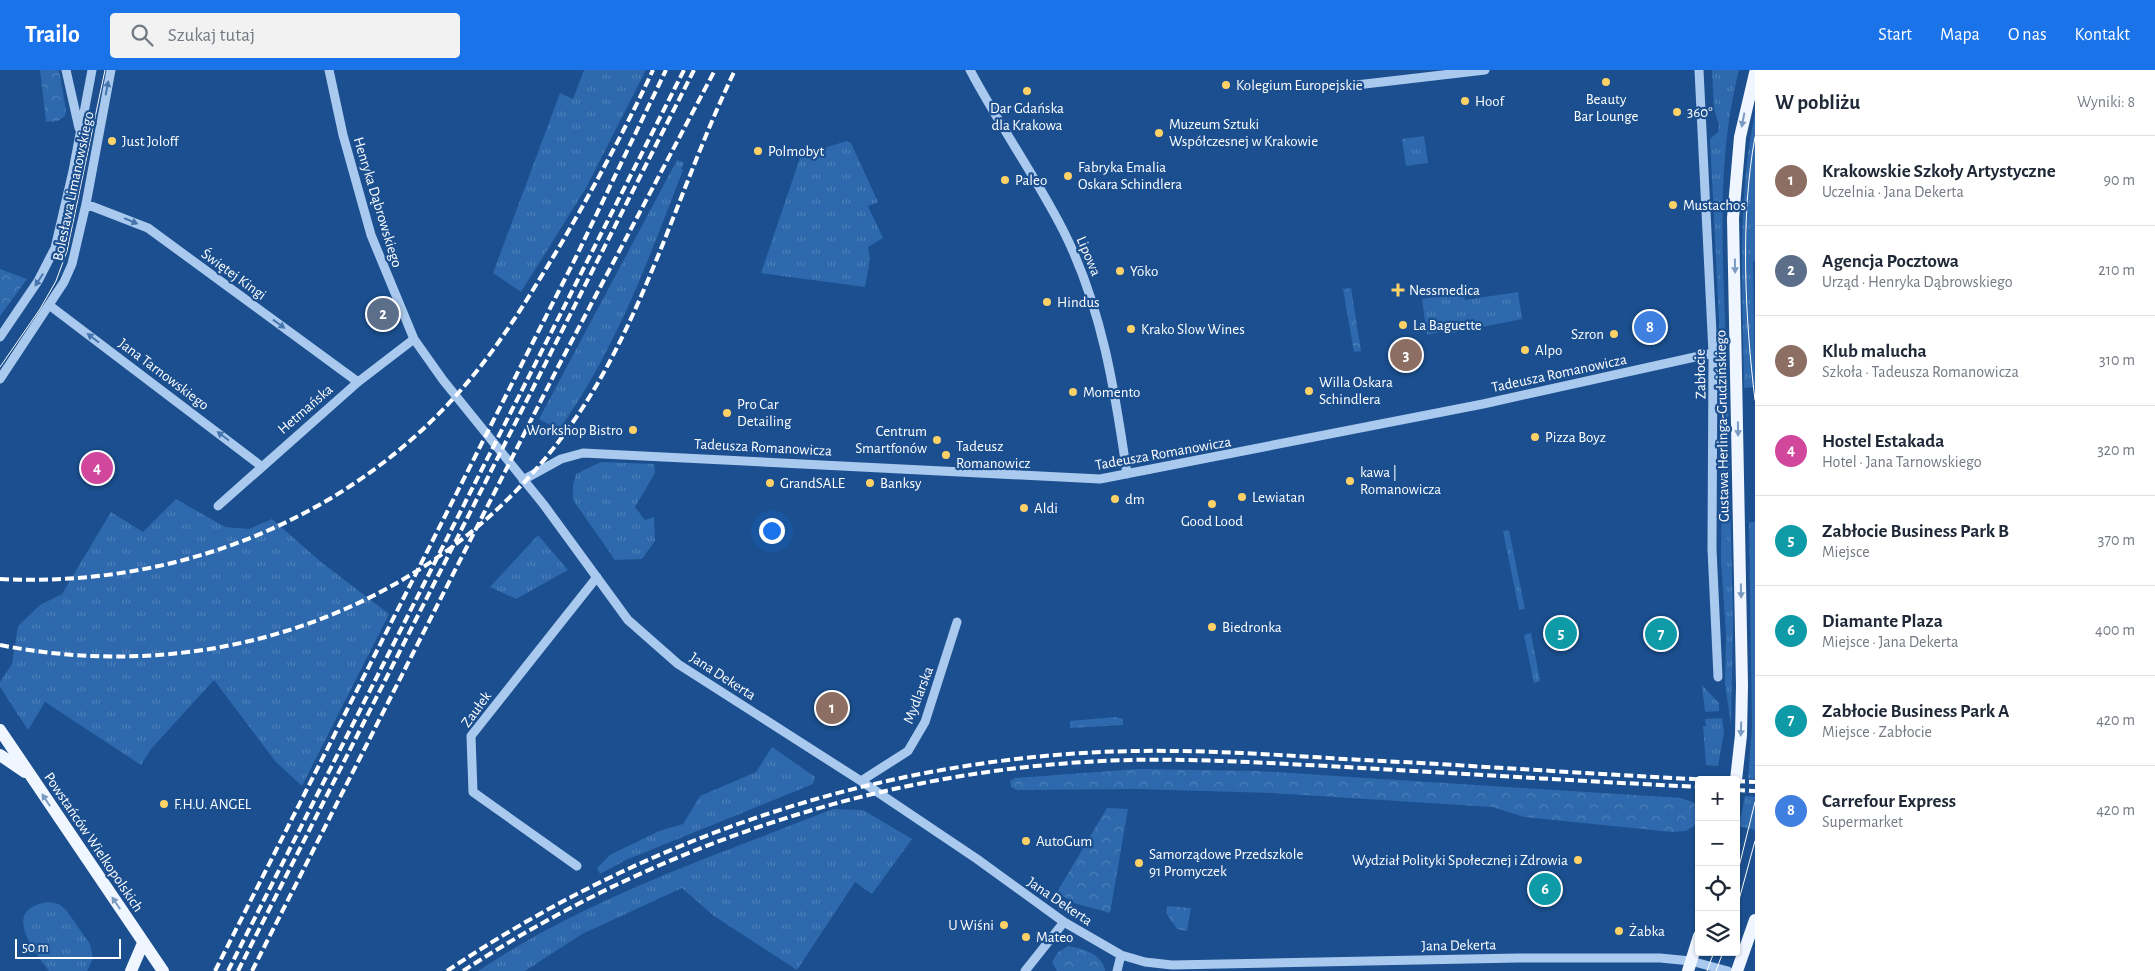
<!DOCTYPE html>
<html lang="pl">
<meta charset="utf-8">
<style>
:root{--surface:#fff;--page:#f2f2f3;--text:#1f2937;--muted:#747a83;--line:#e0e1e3;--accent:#1a73e8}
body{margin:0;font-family:"Alegreya Sans",sans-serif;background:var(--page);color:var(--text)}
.controls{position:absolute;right:15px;bottom:15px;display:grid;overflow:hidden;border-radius:5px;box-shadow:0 1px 4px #0004}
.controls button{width:45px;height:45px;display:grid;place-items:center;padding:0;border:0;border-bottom:1px solid var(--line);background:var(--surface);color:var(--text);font:25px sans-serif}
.scale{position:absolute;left:15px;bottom:12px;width:106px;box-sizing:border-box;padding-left:5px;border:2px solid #fff;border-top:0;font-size:14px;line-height:18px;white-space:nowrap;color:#fff;-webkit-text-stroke:4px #1b4f8f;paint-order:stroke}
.you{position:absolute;left:771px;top:460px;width:18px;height:18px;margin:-12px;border:4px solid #fff;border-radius:50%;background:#1a73e8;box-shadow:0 0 0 8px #1a73e833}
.badge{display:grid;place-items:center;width:32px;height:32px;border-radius:50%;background:var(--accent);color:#fff;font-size:16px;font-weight:700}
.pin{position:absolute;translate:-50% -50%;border:2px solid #fff;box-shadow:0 1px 5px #0006}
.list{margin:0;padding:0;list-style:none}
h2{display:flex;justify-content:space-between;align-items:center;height:65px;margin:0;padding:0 20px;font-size:21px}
h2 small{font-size:16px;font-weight:400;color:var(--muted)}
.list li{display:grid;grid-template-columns:32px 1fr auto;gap:15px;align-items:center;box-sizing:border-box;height:90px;padding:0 20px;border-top:1px solid var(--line)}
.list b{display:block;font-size:19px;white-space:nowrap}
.list p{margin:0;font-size:16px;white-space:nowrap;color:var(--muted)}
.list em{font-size:16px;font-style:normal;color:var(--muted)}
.icon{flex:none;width:28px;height:28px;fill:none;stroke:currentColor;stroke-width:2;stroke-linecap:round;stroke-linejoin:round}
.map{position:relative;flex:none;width:1755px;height:901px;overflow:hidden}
header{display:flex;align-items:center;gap:30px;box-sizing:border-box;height:70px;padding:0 25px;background:var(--accent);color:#fff}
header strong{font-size:24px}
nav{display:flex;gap:28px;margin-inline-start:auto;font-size:18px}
.search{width:350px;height:45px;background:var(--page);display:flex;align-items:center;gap:12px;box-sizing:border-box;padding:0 18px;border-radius:5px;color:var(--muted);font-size:19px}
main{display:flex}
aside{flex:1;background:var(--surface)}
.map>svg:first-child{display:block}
.grass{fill:url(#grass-tufts)}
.forest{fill:url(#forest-crowns)}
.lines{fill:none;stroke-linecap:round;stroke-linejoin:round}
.minor{stroke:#a9c9ee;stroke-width:9}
.major{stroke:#f0f6ff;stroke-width:12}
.tram{stroke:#fff;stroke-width:1}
.rail{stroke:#fff;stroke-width:4;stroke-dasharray:9 4;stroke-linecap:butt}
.oneway{fill:#4674ac}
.oneway2{fill:#7b9ac1}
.poi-dot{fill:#ffd166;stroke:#1b4f8f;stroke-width:2}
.labels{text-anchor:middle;stroke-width:4.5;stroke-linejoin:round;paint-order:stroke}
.poi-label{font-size:15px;fill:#fff;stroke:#1b4f8f;text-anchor:start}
.street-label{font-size:15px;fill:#fff;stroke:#1b4f8f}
</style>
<header>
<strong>Trailo</strong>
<div class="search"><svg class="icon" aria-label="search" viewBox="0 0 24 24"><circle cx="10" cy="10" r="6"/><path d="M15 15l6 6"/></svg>Szukaj tutaj</div>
<nav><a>Start</a><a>Mapa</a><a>O nas</a><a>Kontakt</a></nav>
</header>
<main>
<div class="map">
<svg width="1755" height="901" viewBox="0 0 1755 901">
<defs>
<pattern id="grass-tufts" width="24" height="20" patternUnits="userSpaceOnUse" patternTransform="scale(1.25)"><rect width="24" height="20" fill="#2e69ad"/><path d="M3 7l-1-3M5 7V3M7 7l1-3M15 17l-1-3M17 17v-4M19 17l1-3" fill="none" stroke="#4d80b9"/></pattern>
<pattern id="forest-crowns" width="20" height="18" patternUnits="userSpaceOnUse" patternTransform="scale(1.25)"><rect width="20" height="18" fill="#2e69ad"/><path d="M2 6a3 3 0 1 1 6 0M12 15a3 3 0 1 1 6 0" fill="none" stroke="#4d80b9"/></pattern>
</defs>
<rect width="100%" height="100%" fill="#1b4f8f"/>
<path class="grass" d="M584 0H646L586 118 521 222 493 203 560 23 573 29Z
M1712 0H1739C1713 101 1725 208 1727 311H1722L1710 69 1718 62 1719 55 1714 39Z
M1755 43V191H1753L1755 317 1744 318C1743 226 1736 134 1755 43Z
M1424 66 1428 93 1406 96 1402 69Z
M847 71 851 73 878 132 868 136 883 168 868 177 870 189 865 217 761 203 801 85Z
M677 90 684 93 681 99 683 100C647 193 617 277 559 360L539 349Z
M1518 222 1522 249 1453 263 1452 259 1427 265 1422 229 1464 223 1465 230Z
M1722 331H1728L1733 552 1731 655 1725 614 1726 564 1721 490Z
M601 392 654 394 655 403 635 437 645 450 654 447 655 471 642 489 615 490 573 430V416L576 404Z
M176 429 225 457 249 459 272 449 321 492 389 544 302 716 275 691 214 610 151 679 141 695 45 632 28 660 0 617V612L12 594 18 556 40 535 62 524 111 442 143 462Z
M1749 452H1755V709L1748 708 1752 658Z
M1509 460 1525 539 1519 540 1503 461Z
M538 465 568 500 516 529 490 517Z
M1531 563 1540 611 1534 613 1524 565Z
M1702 615 1719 633V641L1705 642Z
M1722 648 1724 662 1718 696 1706 695 1703 656H1706L1705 649Z
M772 677 815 707 813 714 626 790 600 804 597 798 610 785 659 761 683 754 700 726 756 702Z
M1745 726 1755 727V760L1739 756Z
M833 739 863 740 912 769 872 824 855 812 797 900 714 846 682 818 582 864 525 901H478C587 828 712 787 833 739Z
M48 832 59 834 66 840 90 874 93 888 87 901H49C34 881 0 839 48 832Z"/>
<path class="forest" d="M40 0H59L66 40 65 46 58 51 46 52Z
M0 199 27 209 0 246Z
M1351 218 1361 281 1354 282 1343 219Z
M1116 647 1123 649V655L1070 658V651Z
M1137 699 1257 701 1681 728 1695 733 1699 741 1697 754 1686 761 1672 762 1524 747 1492 737 1272 723 1135 719 1017 720 1011 717 1010 711 1015 708Z
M1107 738 1128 739 1110 843 1074 833 1057 822Z
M1167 836 1191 838 1187 861 1177 859 1166 843Z
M1068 876C1082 878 1104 885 1105 901H1057L1052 892 1058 882Z"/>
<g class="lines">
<path class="minor" d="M66 0 79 58
M329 0 343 65 371 165 414 269 443 310 544 435 628 550 678 594 861 711 977 789 1064 852 1121 885 1145 892 1172 895 1518 888H1660L1691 891 1728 901
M970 0C999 55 1035 105 1063 160 1102 237 1115 321 1127 404
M1699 0 1713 283 1712 479 1718 607
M1339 17 1485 0
M86 134 148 158 358 312
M49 235 261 396
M0 267 38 211 55 178 73 101 92 0
M0 309 64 212 72 194 86 134 111 0
M523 410 561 389 583 383 1100 409 1483 334 1713 283
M218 436 358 312 414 269
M861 711 908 681 925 652 957 552
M577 796 473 722 471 666 597 507
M1025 901 1064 852
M1117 901 1121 885"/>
<path class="major" d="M0 660 163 901
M0 685 25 702
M1736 710 1741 665 1742 615 1733 148 1740 67 1755 3
M131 901 143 873
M1688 901 1699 866
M1737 901 1755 850"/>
<path class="tram" d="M1755 67C1740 148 1745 248 1755 330
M0 297 40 239 56 211 67 181 105 0
M1736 809 1755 732
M1736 841 1755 771
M1707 901 1714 882
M1716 901 1723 882"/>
<path class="rail" d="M0 509C172 518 345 452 460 321 500 276 530 225 561 174 594 117 625 60 653 0
M0 575C237 622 477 523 599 311 655 213 686 102 735 0
M1736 711 1755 712
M1736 720 1755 721
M215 901 575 189 666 0
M228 901 684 0
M238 901 694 0
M252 901 558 297 715 0
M447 901C633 776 845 701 1068 684 1160 677 1252 683 1344 689 1467 695 1590 704 1712 710
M463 901C653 777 875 702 1102 691 1183 687 1265 693 1346 697 1464 704 1581 711 1699 717"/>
</g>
<defs><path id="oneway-solid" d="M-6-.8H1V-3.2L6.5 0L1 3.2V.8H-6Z" transform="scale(1.25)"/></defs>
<g class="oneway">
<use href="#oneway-solid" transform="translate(107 18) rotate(-79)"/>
<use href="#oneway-solid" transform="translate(131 151) rotate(23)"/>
<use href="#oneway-solid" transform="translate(39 210) rotate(123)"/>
<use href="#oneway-solid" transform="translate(279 254) rotate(36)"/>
<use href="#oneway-solid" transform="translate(93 268) rotate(-143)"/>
<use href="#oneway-solid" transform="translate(223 366) rotate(-143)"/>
</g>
<g class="oneway2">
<use href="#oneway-solid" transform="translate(1743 50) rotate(101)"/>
<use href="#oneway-solid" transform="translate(1735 196) rotate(89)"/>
<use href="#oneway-solid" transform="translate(1738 359) rotate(89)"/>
<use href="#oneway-solid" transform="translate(1741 521) rotate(89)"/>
<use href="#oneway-solid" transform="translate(1741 659) rotate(92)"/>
<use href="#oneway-solid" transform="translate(46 730) rotate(-123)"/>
<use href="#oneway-solid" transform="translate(116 833) rotate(-124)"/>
</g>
<g class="poi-dot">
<circle cx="1606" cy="12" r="5"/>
<circle cx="1226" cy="15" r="5"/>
<circle cx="1027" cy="21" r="5"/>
<circle cx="1465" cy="31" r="5"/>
<circle cx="1677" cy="42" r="5"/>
<circle cx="1159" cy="63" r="5"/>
<circle cx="112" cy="71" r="5"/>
<circle cx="758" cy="81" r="5"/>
<circle cx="1068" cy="106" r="5"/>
<circle cx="1005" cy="110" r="5"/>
<circle cx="1673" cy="135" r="5"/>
<circle cx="1120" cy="201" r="5"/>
<path d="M1395.5 212.5h5v5h5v5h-5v5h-5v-5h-5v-5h5z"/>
<circle cx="1047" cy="232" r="5"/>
<circle cx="1403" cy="255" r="5"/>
<circle cx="1131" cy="259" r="5"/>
<circle cx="1614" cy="264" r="5"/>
<circle cx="1525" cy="280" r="5"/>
<circle cx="1309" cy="321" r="5"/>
<circle cx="1073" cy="322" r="5"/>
<circle cx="727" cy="343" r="5"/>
<circle cx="633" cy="360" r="5"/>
<circle cx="1535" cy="367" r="5"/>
<circle cx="937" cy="370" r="5"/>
<circle cx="946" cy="385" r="5"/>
<circle cx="1350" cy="411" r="5"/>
<circle cx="770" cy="413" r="5"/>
<circle cx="870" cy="413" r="5"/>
<circle cx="1242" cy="427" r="5"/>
<circle cx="1115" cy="429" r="5"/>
<circle cx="1212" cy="434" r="5"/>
<circle cx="1024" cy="438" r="5"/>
<circle cx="1212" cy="557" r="5"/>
<circle cx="164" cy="734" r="5"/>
<circle cx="1026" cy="771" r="5"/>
<circle cx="1578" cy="790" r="5"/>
<circle cx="1139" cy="793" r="5"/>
<circle cx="1004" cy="855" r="5"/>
<circle cx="1619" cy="861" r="5"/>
<circle cx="1026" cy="867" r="5"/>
</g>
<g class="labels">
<g class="poi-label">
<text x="1236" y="20">Kolegium Europejskie</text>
<text x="1606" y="34" text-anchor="middle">Beauty<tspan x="1606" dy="17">Bar Lounge</tspan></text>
<text x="1475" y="36">Hoof</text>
<text x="1027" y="43" text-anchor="middle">Dar Gdańska<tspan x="1027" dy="17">dla Krakowa</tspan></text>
<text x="1687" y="47">360°</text>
<text x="1169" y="59">Muzeum Sztuki<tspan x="1169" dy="17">Współczesnej w Krakowie</tspan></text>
<text x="122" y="76">Just Joloff</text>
<text x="768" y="86">Polmobyt</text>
<text x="1078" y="102">Fabryka Emalia<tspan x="1078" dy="17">Oskara Schindlera</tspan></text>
<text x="1015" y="115">Paleo</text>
<text x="1683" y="140">Mustachos</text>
<text x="1130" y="206">Yōko</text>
<text x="1409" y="225">Nessmedica</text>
<text x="1057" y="237">Hindus</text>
<text x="1413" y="260">La Baguette</text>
<text x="1141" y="264">Krako Slow Wines</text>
<text x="1604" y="269" text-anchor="end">Szron</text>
<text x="1535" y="285">Alpo</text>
<text x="1319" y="317">Willa Oskara<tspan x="1319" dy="17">Schindlera</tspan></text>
<text x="1083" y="327">Momento</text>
<text x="737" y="339">Pro Car<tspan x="737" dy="17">Detailing</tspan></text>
<text x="623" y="365" text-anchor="end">Workshop Bistro</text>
<text x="927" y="366" text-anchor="end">Centrum<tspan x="927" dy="17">Smartfonów</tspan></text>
<text x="1545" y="372">Pizza Boyz</text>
<text x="956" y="381">Tadeusz<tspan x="956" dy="17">Romanowicz</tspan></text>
<text x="1360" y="407">kawa |<tspan x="1360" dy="17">Romanowicza</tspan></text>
<text x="780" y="418">GrandSALE</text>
<text x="880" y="418">Banksy</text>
<text x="1252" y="432">Lewiatan</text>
<text x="1125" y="434">dm</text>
<text x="1034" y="443">Aldi</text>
<text x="1212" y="456" text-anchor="middle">Good Lood</text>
<text x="1222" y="562">Biedronka</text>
<text x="174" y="739">F.H.U. ANGEL</text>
<text x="1036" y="776">AutoGum</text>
<text x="1149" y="789">Samorządowe Przedszkole<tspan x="1149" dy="17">91 Promyczek</tspan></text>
<text x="1568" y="795" text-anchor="end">Wydział Polityki Społecznej i Zdrowia</text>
<text x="994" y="860" text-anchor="end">U Wiśni</text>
<text x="1629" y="866">Żabka</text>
<text x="1036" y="872">Mateo</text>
</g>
<g class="street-label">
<text transform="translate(73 116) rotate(-78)" y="5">Bolesława Limanowskiego</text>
<text transform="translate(378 132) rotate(73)" y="5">Henryka Dąbrowskiego</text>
<text transform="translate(1089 186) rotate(67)" y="5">Lipowa</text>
<text transform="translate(234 204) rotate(36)" y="5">Świętej Kingi</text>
<text transform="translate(1559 303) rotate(-12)" y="5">Tadeusza Romanowicza</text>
<text transform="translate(164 304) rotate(37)" y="5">Jana Tarnowskiego</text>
<text transform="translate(1700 304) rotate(-91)" y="5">Zabłocie</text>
<text transform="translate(305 339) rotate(-41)" y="5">Hetmańska</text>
<text transform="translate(1722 356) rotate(-91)" y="5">Gustawa Herlinga-Grudzińskiego</text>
<text transform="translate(763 377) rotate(3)" y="5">Tadeusza Romanowicza</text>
<text transform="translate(1163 383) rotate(-10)" y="5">Tadeusza Romanowicza</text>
<text transform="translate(723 606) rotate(33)" y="5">Jana Dekerta</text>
<text transform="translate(918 625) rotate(-69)" y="5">Mydlarska</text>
<text transform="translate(476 639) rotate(-54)" y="5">Zaułek</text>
<text transform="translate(94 772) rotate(56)" y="5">Powstańców Wielkopolskich</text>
<text transform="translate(1060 831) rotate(34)" y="5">Jana Dekerta</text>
<text transform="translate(1459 875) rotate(-1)" y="5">Jana Dekerta</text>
</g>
</g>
</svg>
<div class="controls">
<button>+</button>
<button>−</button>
<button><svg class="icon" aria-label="locate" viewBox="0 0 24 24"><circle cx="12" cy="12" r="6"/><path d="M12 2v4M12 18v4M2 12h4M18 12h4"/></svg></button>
<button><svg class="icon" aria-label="layers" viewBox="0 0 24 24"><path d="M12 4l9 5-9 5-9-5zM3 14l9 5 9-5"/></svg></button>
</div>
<div class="scale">50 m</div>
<div class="you"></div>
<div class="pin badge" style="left:832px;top:638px;background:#8d6e63">1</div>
<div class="pin badge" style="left:383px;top:244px;background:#5c6f8a">2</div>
<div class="pin badge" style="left:1406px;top:285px;background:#8d6e63">3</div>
<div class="pin badge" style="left:97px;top:398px;background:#d1479c">4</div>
<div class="pin badge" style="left:1561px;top:563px;background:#0f9aa8">5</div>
<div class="pin badge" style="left:1545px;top:819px;background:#0f9aa8">6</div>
<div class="pin badge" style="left:1661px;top:564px;background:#0f9aa8">7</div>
<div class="pin badge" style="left:1650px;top:257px;background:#3f7fe0">8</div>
</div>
<aside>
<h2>W pobliżu<small>Wyniki: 8</small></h2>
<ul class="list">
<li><span class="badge" style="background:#8d6e63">1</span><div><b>Krakowskie Szkoły Artystyczne</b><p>Uczelnia · Jana Dekerta</p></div><em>90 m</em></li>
<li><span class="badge" style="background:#5c6f8a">2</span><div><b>Agencja Pocztowa</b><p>Urząd · Henryka Dąbrowskiego</p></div><em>210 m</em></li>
<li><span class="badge" style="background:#8d6e63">3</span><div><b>Klub malucha</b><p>Szkoła · Tadeusza Romanowicza</p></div><em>310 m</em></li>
<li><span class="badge" style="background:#d1479c">4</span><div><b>Hostel Estakada</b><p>Hotel · Jana Tarnowskiego</p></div><em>320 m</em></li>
<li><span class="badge" style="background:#0f9aa8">5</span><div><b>Zabłocie Business Park B</b><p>Miejsce</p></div><em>370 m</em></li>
<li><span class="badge" style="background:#0f9aa8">6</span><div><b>Diamante Plaza</b><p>Miejsce · Jana Dekerta</p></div><em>400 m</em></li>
<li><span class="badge" style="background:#0f9aa8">7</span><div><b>Zabłocie Business Park A</b><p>Miejsce · Zabłocie</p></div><em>420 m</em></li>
<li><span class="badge" style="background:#3f7fe0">8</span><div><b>Carrefour Express</b><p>Supermarket</p></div><em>420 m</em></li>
</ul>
</aside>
</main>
